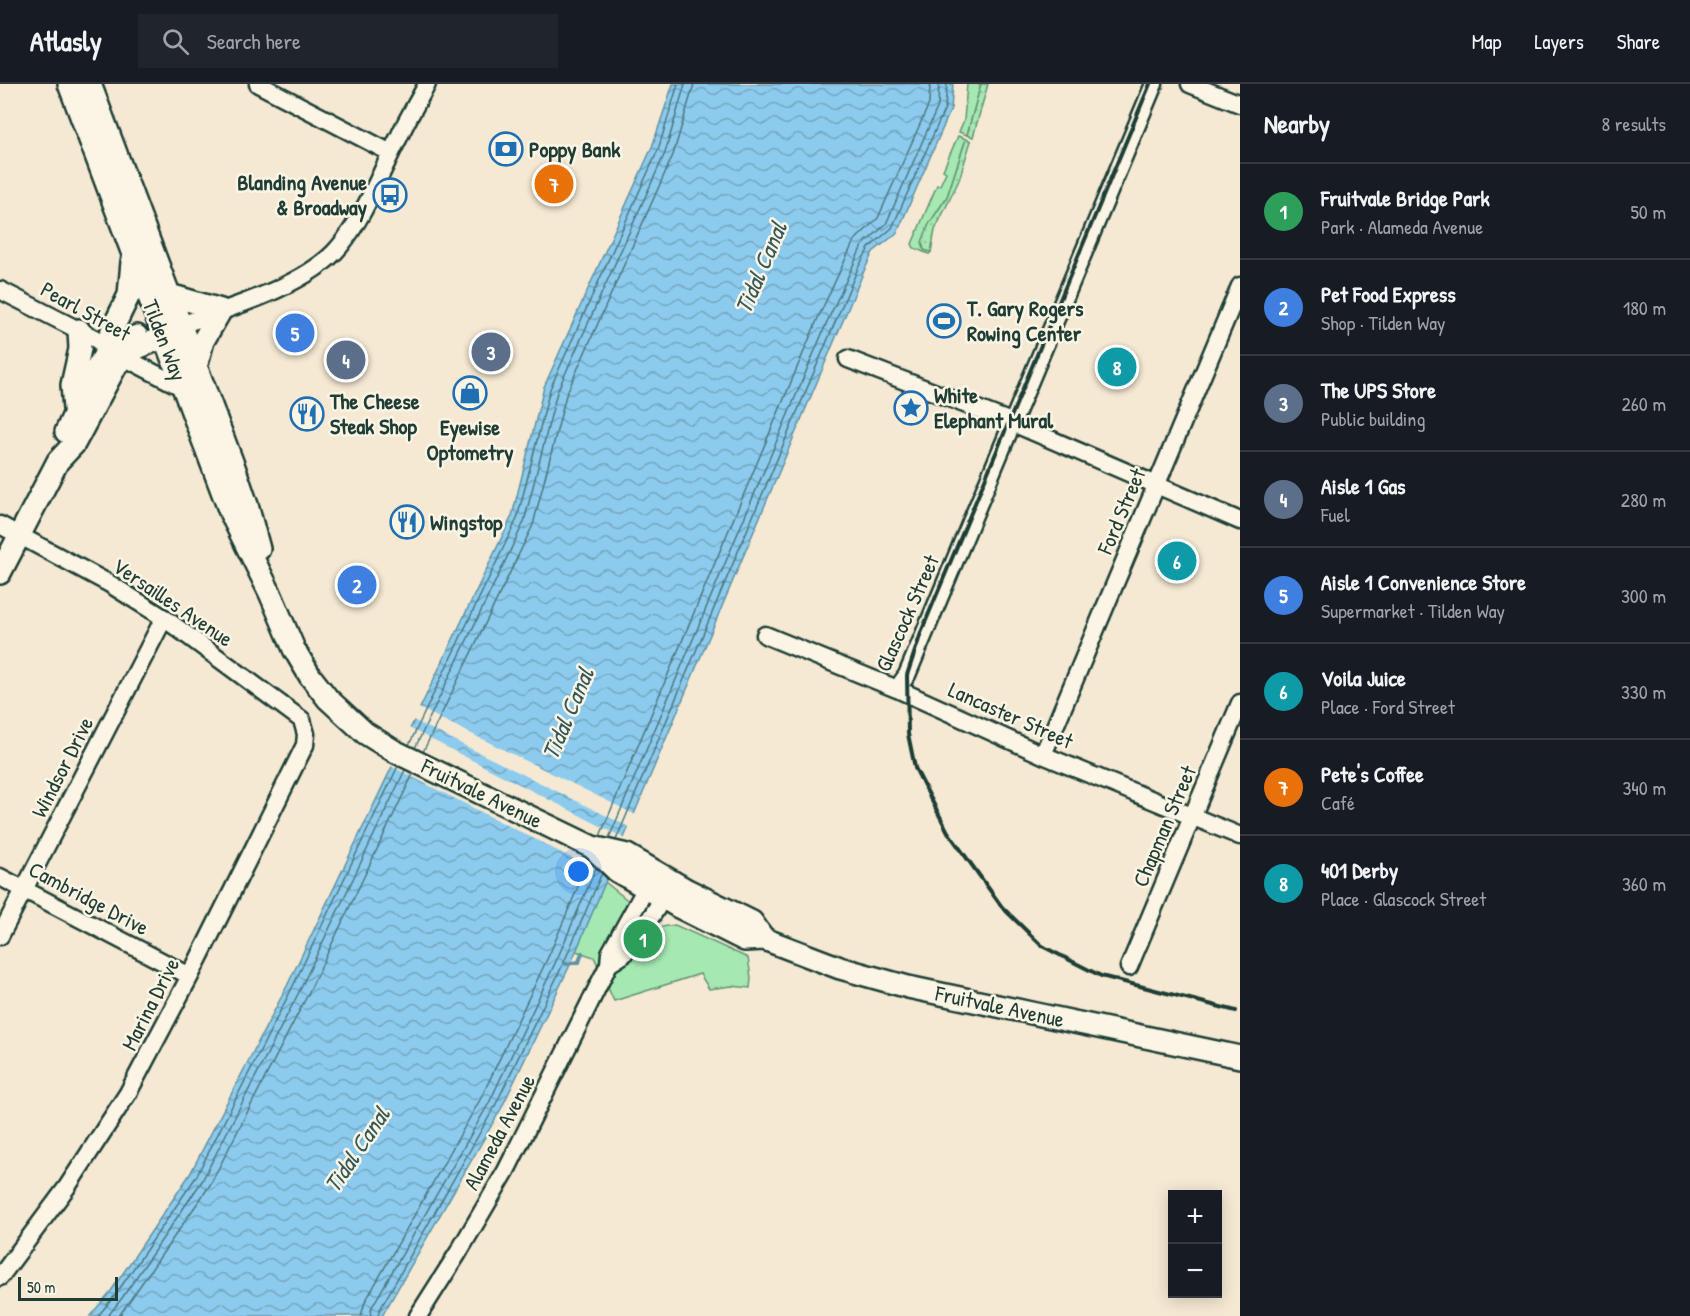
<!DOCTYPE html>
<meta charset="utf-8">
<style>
:root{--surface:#171b24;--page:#20242c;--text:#f1f3f6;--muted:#9ea1a6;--line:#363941;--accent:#db2777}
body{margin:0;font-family:"Patrick Hand",sans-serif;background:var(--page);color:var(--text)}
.controls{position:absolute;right:18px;bottom:18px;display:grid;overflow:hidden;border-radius:0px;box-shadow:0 3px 15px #0003}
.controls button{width:54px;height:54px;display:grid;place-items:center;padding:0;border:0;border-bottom:2px solid var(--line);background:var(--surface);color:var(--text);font:30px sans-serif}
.scale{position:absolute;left:18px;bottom:15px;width:100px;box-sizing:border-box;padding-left:6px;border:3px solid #1f3d34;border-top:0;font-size:16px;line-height:21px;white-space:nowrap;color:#1f3d34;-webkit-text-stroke:4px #fcf5e5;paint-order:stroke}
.you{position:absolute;left:579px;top:788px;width:21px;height:21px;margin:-15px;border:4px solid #fff;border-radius:50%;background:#1a73e8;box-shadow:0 0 0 9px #1a73e833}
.badge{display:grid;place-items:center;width:39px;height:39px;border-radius:50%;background:var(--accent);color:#fff;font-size:20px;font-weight:700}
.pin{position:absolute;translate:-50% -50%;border:3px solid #fff;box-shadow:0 2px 6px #0006}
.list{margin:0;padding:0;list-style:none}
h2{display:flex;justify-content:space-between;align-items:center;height:78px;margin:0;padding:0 24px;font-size:26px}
h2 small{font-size:20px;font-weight:400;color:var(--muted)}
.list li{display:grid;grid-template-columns:39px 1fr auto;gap:18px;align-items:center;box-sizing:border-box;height:96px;padding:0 24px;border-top:2px solid var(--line)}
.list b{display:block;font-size:22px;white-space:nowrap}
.list p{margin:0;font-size:20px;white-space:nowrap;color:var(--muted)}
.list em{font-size:20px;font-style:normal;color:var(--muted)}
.icon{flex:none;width:33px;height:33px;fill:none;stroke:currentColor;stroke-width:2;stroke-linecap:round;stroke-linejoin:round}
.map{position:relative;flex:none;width:1240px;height:1232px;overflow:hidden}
header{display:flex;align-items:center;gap:36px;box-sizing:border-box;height:84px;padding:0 30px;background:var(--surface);border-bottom:2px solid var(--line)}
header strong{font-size:28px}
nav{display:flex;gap:33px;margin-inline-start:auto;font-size:21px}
.search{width:420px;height:54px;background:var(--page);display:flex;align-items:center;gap:15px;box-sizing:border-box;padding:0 21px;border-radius:0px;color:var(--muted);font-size:22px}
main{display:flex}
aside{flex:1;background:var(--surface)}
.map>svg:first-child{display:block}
.green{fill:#a5e8b2;stroke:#629273;stroke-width:1.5}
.garden{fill:url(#garden-dots);stroke:#629273;stroke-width:1.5}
.water{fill:url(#water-waves);stroke:#6092a3;stroke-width:1.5}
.pier{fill:#f5e9d3}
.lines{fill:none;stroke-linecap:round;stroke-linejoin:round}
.shore{stroke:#4b767e;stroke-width:1.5}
.stream{stroke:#6092a3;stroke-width:4}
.minor-casing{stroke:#1f3d34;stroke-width:21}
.major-casing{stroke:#1f3d34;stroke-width:26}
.minor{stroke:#fcf5e5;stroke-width:16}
.major{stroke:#fcf5e5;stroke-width:21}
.rail{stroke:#1f3d34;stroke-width:4}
.labels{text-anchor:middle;stroke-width:5;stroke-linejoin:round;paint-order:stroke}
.poi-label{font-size:22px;font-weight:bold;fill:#1f3d34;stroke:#fcf5e5;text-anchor:start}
.street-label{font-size:22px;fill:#1f3d34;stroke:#fcf5e5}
.water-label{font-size:24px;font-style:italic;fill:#355959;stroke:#fcf5e5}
</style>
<header>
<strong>Atlasly</strong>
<div class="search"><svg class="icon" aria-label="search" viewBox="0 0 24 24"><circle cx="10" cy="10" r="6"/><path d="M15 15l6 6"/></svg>Search here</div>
<nav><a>Map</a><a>Layers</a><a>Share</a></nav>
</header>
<main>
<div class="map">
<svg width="1240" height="1232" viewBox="0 0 1240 1232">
<defs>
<pattern id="garden-dots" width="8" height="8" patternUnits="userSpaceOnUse" patternTransform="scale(1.5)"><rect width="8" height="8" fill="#a5e8b2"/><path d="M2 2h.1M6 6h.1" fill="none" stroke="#8ec89a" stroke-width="1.8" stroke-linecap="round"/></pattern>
<pattern id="water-waves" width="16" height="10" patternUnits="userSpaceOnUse" patternTransform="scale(1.5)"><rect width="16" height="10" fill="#8ccbed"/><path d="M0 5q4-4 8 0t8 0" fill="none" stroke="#72a6c1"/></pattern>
</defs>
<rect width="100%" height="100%" fill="#f5e9d3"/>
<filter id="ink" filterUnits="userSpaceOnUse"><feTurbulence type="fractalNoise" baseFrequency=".0167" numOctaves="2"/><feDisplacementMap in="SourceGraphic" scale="12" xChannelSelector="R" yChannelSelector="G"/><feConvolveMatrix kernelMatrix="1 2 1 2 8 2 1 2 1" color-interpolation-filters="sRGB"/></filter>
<g filter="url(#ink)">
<path class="green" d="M967 0H981L967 51 959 48 964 36Z
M958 52 966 55 947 113 929 140 922 163 924 165 931 168 929 170 914 164 912 160 937 101H940L946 88 943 86Z
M605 798 661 843 675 841 748 874 751 894 750 904 732 902 709 905 700 890 614 917 594 873 576 867Z"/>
<path class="garden" d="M981 0H988L973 53 967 51Z
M966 55 971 57 959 96 935 146 931 168 924 166 922 158 929 140 947 113Z"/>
<path class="water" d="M673 0H953L951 25 897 149 873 168 864 187 571 879 501 1025 382 1232H90L111 1207 190 1090 287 902 512 432 544 303 652 63Z"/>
<path class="pier" d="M417 623 636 731 631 744 411 635Z
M407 643 626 755 609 793 389 681Z"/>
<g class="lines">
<path class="shore" d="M409 661 517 435 550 305 658 66 678 0
M415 664 524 438 557 308 665 69 685 0
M423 668 533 441 566 311 673 71 694 0
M600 752 818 234 854 157 878 134 929 20 930 0
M609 754 827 238 862 162 886 140 938 22 939 0
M616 756 858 184 869 164 892 144 945 24 947 0
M98 1232 116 1210 196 1093 292 904 398 682
M108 1232 122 1214 202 1097 299 908 405 686
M119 1232 210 1101 307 912 413 690
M361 1232 365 1218 481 1014 550 869 589 777
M370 1232 372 1223 489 1019 558 873 596 784
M378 1232 379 1227 495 1022 565 876 602 789"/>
<path class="stream" d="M566 880 579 878 582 869"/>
<defs>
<path id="minor" d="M258 0 391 69
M1190 0 1240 20
M0 206 96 255 108 265 183 304
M181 241C227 225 309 201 340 162 366 130 380 89 399 53 407 35 418 18 427 0
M848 275 1006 336 1240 437
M0 441 110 500 164 534 302 636 306 650 305 661 190 892 128 1009 67 1103 0 1193
M765 551 897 605 1043 671 1240 752
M897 605 907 591 1154 0
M1043 671 1240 202
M0 793 190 892
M0 852 164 534
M609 880 623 871 653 830 663 814 664 802
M1129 883 1240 619
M418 1232 458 1169 506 1087 609 880 610 869 646 804 656 798"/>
<path id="major" d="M69 0 230 428 270 509 294 565 310 592 328 615 365 649 394 667 592 763 627 771 687 806 752 838 764 855
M90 0 234 383 247 421 259 465
M170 211 221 226 203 257 196 283
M108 265 112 246 129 211 132 178
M74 325 72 301 80 265 79 246
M66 348 88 299 108 265 137 252
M0 489 58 377 74 360 117 280 137 264 164 253 175 245
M593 764 617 787 677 822 745 856 764 855 840 884 908 903 1240 973"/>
</defs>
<use href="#minor" class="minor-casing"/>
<use href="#major" class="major-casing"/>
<use href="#minor" class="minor"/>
<use href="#major" class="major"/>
<path class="rail" d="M1150 0 922 546 907 591 908 650 915 684 948 748 1002 823 1042 862 1101 892 1236 927"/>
</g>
</g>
<defs>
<symbol id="bank-ring" viewBox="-11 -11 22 22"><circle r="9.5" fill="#fcf5e5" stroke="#1f6fb2" stroke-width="1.5"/><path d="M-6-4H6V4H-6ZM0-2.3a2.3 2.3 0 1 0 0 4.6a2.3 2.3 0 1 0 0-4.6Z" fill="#1f6fb2"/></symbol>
<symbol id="bus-ring" viewBox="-11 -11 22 22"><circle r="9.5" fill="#fcf5e5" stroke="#1f6fb2" stroke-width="1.5"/><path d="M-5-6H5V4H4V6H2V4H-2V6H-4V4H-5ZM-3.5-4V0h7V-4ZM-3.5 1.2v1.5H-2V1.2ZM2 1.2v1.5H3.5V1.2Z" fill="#1f6fb2"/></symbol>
<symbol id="stadium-ring" viewBox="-11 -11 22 22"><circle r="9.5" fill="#fcf5e5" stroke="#1f6fb2" stroke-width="1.5"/><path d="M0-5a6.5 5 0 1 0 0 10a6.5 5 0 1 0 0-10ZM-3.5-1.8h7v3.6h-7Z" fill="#1f6fb2"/></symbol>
<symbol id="shop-ring" viewBox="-11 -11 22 22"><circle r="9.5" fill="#fcf5e5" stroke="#1f6fb2" stroke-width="1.5"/><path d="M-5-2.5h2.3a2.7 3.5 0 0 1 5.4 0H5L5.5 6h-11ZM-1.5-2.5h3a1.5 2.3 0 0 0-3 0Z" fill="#1f6fb2"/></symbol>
<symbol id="sight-ring" viewBox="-11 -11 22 22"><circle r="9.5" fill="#fcf5e5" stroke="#1f6fb2" stroke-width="1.5"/><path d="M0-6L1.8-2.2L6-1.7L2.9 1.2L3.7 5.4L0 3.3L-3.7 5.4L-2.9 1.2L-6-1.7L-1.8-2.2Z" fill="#1f6fb2"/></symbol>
<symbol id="restaurant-ring" viewBox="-11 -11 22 22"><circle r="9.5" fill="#fcf5e5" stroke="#1f6fb2" stroke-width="1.5"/><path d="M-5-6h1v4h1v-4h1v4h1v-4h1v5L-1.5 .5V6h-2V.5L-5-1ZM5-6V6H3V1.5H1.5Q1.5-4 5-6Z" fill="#1f6fb2"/></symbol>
</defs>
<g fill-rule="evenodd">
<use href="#bank-ring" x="487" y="46" width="38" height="38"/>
<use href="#bus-ring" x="371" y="92" width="38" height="38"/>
<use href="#stadium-ring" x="925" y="218" width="38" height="38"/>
<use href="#shop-ring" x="451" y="290" width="38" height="38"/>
<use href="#sight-ring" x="892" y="305" width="38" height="38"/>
<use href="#restaurant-ring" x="288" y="311" width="38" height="38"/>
<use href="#restaurant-ring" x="388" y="419" width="38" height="38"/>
</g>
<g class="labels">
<g class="poi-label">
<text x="529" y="73">Poppy Bank</text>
<text x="367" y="106" text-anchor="end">Blanding Avenue<tspan x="367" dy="25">&amp; Broadway</tspan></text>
<text x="967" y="232">T. Gary Rogers<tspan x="967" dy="25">Rowing Center</tspan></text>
<text x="934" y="319">White<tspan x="934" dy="25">Elephant Mural</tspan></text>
<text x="330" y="325">The Cheese<tspan x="330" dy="25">Steak Shop</tspan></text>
<text x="470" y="351" text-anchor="middle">Eyewise<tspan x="470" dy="25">Optometry</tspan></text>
<text x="430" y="446">Wingstop</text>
</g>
<g class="street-label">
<text transform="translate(86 227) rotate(29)" y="8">Pearl Street</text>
<text transform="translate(165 256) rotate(69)" y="8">Tilden Way</text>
<text transform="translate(1121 427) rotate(-67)" y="8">Ford Street</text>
<text transform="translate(173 518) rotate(34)" y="8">Versailles Avenue</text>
<text transform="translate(907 529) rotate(-66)" y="8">Glascock Street</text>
<text transform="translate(1011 631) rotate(24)" y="8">Lancaster Street</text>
<text transform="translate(62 683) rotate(-63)" y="8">Windsor Drive</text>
<text transform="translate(482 709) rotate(26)" y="8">Fruitvale Avenue</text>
<text transform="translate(1164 742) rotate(-67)" y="8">Chapman Street</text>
<text transform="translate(89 814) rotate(28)" y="8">Cambridge Drive</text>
<text transform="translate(150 920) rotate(-63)" y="8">Marina Drive</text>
<text transform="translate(1000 922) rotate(12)" y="8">Fruitvale Avenue</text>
<text transform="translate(499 1048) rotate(-62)" y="8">Alameda Avenue</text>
</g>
<g class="water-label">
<text transform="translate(761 184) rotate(-67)" y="8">Tidal Canal</text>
<text transform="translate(568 630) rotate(-67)" y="8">Tidal Canal</text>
<text transform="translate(357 1066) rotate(-56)" y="8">Tidal Canal</text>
</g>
</g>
</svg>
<div class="controls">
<button>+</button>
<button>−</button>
</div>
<div class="scale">50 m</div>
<div class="you"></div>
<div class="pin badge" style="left:643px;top:855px;background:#2e9e5b">1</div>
<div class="pin badge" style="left:357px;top:501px;background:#3f7fe0">2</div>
<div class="pin badge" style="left:491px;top:268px;background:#5c6f8a">3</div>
<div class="pin badge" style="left:346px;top:276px;background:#5c6f8a">4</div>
<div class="pin badge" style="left:295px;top:249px;background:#3f7fe0">5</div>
<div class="pin badge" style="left:1177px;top:477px;background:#0f9aa8">6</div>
<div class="pin badge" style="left:554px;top:100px;background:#e8710a">7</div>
<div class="pin badge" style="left:1117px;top:283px;background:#0f9aa8">8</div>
</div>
<aside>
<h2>Nearby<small>8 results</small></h2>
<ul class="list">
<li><span class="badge" style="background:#2e9e5b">1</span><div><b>Fruitvale Bridge Park</b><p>Park · Alameda Avenue</p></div><em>50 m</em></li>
<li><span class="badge" style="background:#3f7fe0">2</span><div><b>Pet Food Express</b><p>Shop · Tilden Way</p></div><em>180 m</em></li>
<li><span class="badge" style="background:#5c6f8a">3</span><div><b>The UPS Store</b><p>Public building</p></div><em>260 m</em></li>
<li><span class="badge" style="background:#5c6f8a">4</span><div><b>Aisle 1 Gas</b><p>Fuel</p></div><em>280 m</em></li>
<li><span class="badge" style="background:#3f7fe0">5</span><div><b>Aisle 1 Convenience Store</b><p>Supermarket · Tilden Way</p></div><em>300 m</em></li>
<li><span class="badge" style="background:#0f9aa8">6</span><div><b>Voila Juice</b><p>Place · Ford Street</p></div><em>330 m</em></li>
<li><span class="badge" style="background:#e8710a">7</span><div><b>Pete's Coffee</b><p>Café</p></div><em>340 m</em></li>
<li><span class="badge" style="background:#0f9aa8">8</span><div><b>401 Derby</b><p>Place · Glascock Street</p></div><em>360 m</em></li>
</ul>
</aside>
</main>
